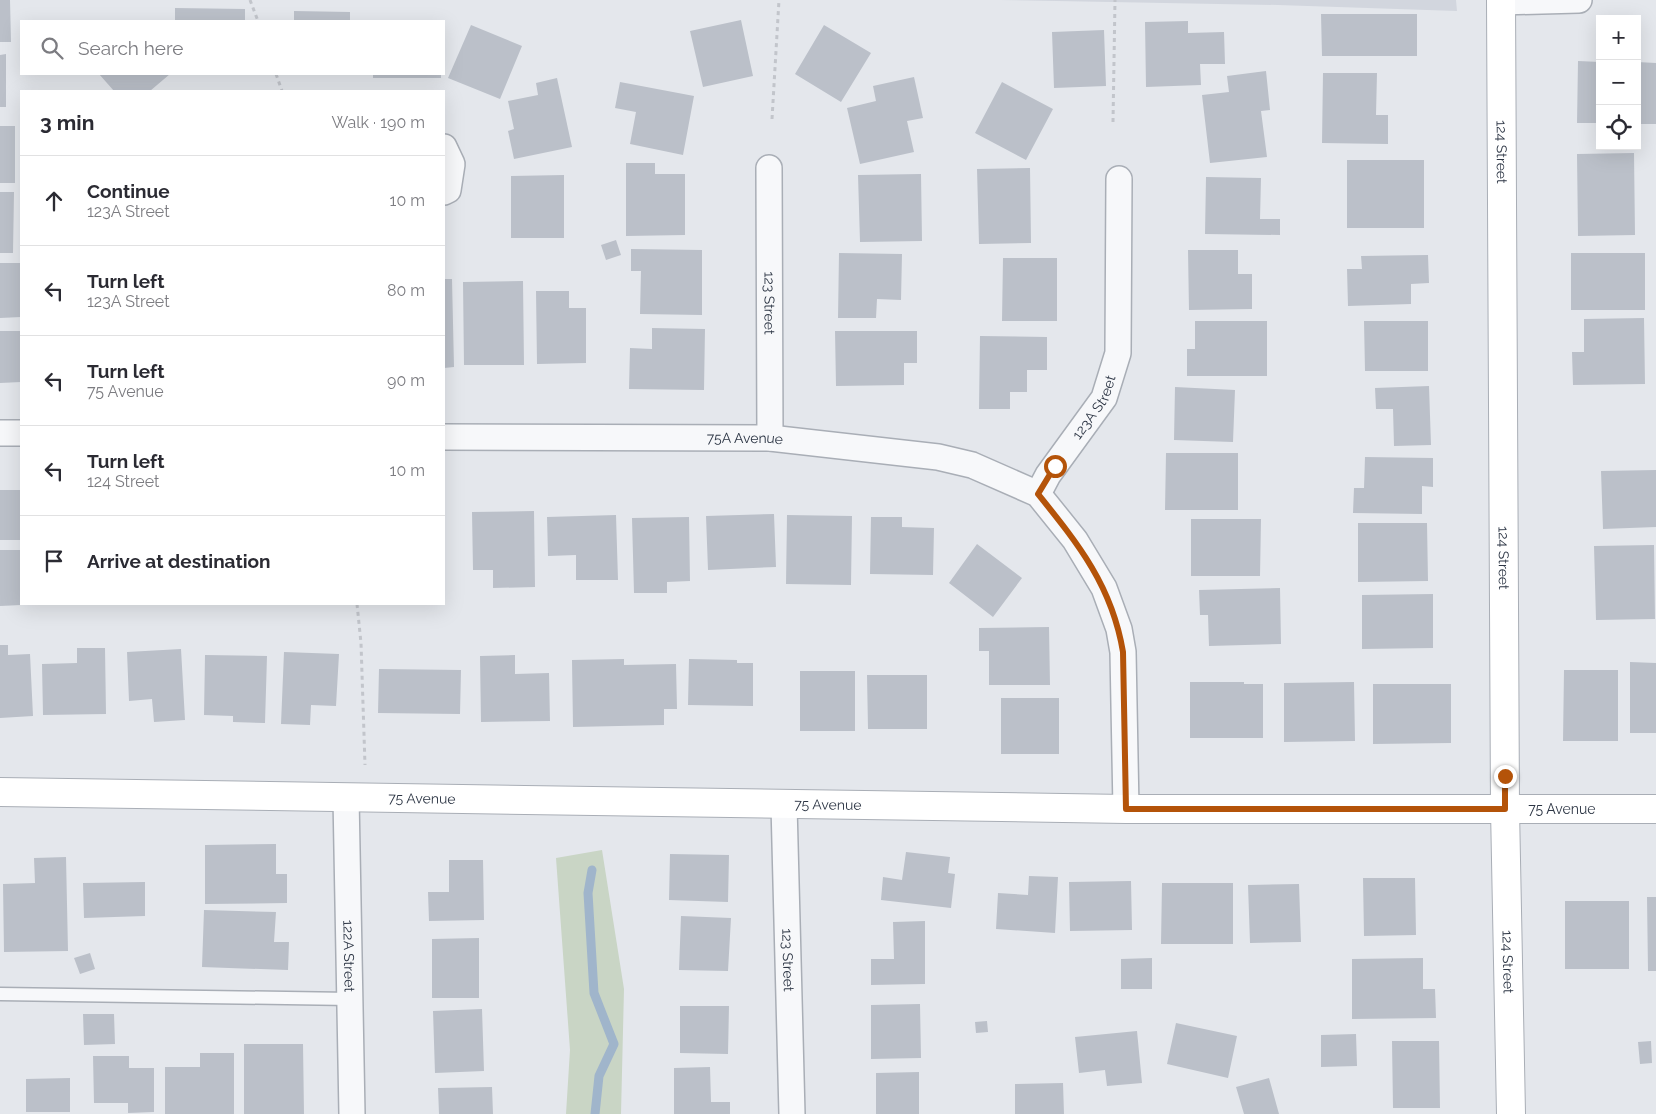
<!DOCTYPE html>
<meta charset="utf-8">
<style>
:root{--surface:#fff;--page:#f7f7f7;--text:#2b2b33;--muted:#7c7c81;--line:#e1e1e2}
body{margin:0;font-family:Raleway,sans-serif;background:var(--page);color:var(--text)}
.controls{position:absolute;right:15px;top:15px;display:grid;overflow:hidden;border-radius:0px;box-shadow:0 5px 20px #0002}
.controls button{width:45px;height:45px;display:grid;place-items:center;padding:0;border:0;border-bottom:1px solid var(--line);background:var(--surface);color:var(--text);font:25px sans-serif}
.stop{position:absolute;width:15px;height:15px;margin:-11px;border:4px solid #b45309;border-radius:50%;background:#fff}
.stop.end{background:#b45309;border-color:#fff;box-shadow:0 1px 5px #0008}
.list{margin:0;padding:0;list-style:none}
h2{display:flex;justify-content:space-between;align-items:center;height:65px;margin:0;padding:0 20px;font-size:21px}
h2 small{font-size:16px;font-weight:400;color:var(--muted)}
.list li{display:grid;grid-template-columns:32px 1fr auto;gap:15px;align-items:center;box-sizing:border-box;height:90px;padding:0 20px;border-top:1px solid var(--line)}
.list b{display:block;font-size:19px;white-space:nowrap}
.list p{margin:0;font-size:16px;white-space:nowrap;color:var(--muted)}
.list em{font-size:16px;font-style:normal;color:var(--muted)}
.icon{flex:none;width:28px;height:28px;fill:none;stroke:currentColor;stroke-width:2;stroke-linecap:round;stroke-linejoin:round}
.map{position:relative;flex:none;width:1656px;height:1114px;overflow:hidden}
.search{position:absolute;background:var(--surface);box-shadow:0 5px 20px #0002;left:20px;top:20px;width:425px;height:55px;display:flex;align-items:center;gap:12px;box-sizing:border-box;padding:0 18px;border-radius:0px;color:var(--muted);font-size:19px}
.panel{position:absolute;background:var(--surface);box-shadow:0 5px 20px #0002;left:20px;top:90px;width:425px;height:515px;border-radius:0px}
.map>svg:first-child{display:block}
.built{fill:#d2d6de}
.green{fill:#c9d5c5}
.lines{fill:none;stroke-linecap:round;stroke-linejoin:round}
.stream{stroke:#a0b5cb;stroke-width:9}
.building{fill:#bbc0c9}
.lane-casing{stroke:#a9aeb6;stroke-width:15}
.street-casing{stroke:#a9aeb6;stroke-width:28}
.secondary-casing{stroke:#a9aeb6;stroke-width:30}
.path{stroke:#c2c5cb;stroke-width:3;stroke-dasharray:4 4;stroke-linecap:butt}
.lane{stroke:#f7f8fa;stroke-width:12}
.street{stroke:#f7f8fa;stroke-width:25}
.secondary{stroke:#fff;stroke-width:28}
.route{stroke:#b45309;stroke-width:6}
.labels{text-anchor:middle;stroke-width:4.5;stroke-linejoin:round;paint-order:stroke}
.street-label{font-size:14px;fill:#2c3544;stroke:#f4f6f9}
</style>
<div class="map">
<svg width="1656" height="1114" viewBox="0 0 1656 1114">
<rect width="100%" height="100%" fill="#e4e7ec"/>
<path class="built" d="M1000 0H1456L1457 11 1278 5Z"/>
<path class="green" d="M602 850 624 989 621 1114H566L570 1050 556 858Z"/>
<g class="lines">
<path class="stream" d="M592 870 588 893 594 993 614 1044 599 1076 595 1114"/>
</g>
<path class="building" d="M0 0H10L11 42H0Z
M175 8 245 9V21H175Z
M294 11 350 12V21H294Z
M1321 14H1417V56H1322Z
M741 20 753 76 703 87 690 31Z
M1188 21V33L1224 32 1225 64H1200L1201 85 1146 87 1145 22Z
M471 25 522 46 500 99 448 78Z
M824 25 871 53 841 102 795 74Z
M1104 30 1106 86 1054 88 1052 32Z
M6 54V107H0V55Z
M1578 61 1600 62V123H1577Z
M1637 62 1656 63V124H1637Z
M1266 71 1270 110 1261 111 1267 157 1210 163 1202 95 1229 92 1227 76Z
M1323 73H1377L1376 115H1388V144L1322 143Z
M99 74H170L150 91H114Z
M373 74H441V78H373Z
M914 77 923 118 907 121 914 152 860 164 847 108 876 101 873 86Z
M557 78 572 147 514 159 508 131 514 129 508 101 538 95 536 83Z
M620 82 694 96 683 155 630 144 636 112 615 108Z
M1002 82 1053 109 1026 160 975 133Z
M0 126H15V183H0Z
M1634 153 1635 235 1578 236 1577 154Z
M1347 160H1424V228H1347Z
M626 163H655V174H685V235L626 236Z
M1030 168 1031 243 979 244 977 169Z
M921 174 922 241 860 242 858 175Z
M564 175V238H511V176Z
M1206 177 1261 178 1260 219H1280V235L1205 234Z
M0 192H14L13 253H0Z
M616 240 621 255 606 260 601 245Z
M631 249 702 250V315L640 314 641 271H631Z
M1188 250H1238V274H1252V309L1189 310Z
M839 253 902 254 901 300 877 299 876 318H838Z
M1571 253H1645V310H1571Z
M1428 255 1429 283 1411 284V304L1348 306 1347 269H1362L1361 256Z
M1003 258H1057V321H1002Z
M0 263H21V317L0 318Z
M444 279H452L454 367 444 368Z
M523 281 524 365H464L463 282Z
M536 291H569V308H586V363L537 364Z
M1644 318 1645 384 1573 385 1572 352H1584V319Z
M1195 321H1267V376H1187V349H1195Z
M1364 321H1428V371H1365Z
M652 328 705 329 704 390 629 389 630 348 652 349Z
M0 331H21V382L0 383Z
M835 331H917V363H904V385L836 386Z
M980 336 1047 337V370H1027V392H1010V409H979Z
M1429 386 1431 445 1394 446 1393 409H1376L1375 388Z
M1175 387 1235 390 1233 442 1174 440Z
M1166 453H1238V510H1165Z
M1365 457 1433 458V487L1422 486V514L1353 513 1354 488H1364Z
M1656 470V527L1603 529 1601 471Z
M0 490H21V540H0Z
M534 511 535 587 493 588V570H473L472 512Z
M774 514 776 567 708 570 706 516Z
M616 515 618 580H576V555L548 556 547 517Z
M787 515 852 516 851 585 786 584Z
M689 517 690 581 667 582V593H634L632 518Z
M871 517H902V527L934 528 933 575 870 574Z
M1191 519H1261L1260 576H1191Z
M1358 523H1427L1428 581 1358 582Z
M977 544 1022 578 993 617 949 583Z
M1654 545 1655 619 1596 620 1594 546Z
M0 550H21V605L0 606Z
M1280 588 1281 644 1209 646 1208 615H1200L1199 590Z
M1433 594V648L1362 649V595Z
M1049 627 1050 685H989V651H979V628Z
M0 645H8V655L30 654 33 716 0 718Z
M77 648H105L106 714 43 715 42 664 77 663Z
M181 649 185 720 154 722 152 699 129 701 127 652Z
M284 652 339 654 336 706 311 705 310 725 281 724Z
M205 655 267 656 265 723 233 722V716L204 715Z
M515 655V674L549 673 550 721 481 722 480 656Z
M624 659V665L676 664 677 709H664V725L573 727 572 660Z
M689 659 737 660V663H753V706L688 705Z
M1630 662 1656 663V733H1630Z
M379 669 461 670 460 714 378 713Z
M1564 670H1618V741H1563Z
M800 671H855V731H800Z
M867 675H927V729H868Z
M1190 682H1244V684H1263V738H1190Z
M1354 682 1355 741 1284 742V683Z
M1373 684H1451V743L1373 744Z
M1001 698H1059V754H1001Z
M276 844V874H287V903L205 904V845Z
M906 852 950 857 948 873 955 874 951 908 881 900 883 877 902 880Z
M670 854 729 855 728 902 669 900Z
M66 857 68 951 4 952 3 884 35 883 34 858Z
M449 860H483L484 920 429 921 428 892H449Z
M1029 876 1058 877 1055 933 996 929 998 893 1028 895Z
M1363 878H1415L1416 935 1364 936Z
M1131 881 1132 930 1070 931 1069 882Z
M145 882V916L84 918 83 883Z
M1162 883H1233V944H1161Z
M1299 884 1301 942 1250 943 1248 885Z
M1647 897H1656V971H1648Z
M1565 901H1629V969H1565Z
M204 910 276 912 274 942H289L288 970 202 967Z
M681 916 731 918 728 971 679 970Z
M925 921V984L871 985V959H894L893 922Z
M479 938V998H432V939Z
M90 953 95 969 80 974 74 958Z
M1152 958V989H1121V959Z
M1423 958V989H1435L1436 1018 1352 1019V959Z
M920 1004 921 1058 871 1059V1005Z
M680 1006H729L728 1054 680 1053Z
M482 1009 484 1071 435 1073 433 1011Z
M83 1014H114L115 1044 84 1045Z
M987 1021 988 1032 976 1033 975 1022Z
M1176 1023 1237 1036 1228 1078 1167 1064Z
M1137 1031 1142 1083 1107 1086 1105 1070 1079 1073 1075 1037Z
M1356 1034 1357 1066 1321 1067V1035Z
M1392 1041H1439L1440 1108H1393Z
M1651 1041 1652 1063 1640 1064 1638 1042Z
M244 1044H303L304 1114H244Z
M200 1053H234V1114H165V1067H200Z
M93 1056H129V1068H154V1112L128 1113V1103H94Z
M710 1067 711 1102H730V1114H674V1068Z
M919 1072V1114H876V1073Z
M70 1078V1112H26V1079Z
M1269 1078 1279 1114H1244L1236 1087Z
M1063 1083 1064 1114H1015V1084Z
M492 1087 493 1114H439L438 1088Z"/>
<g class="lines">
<defs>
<path id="lane" d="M0 994 351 999"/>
<g id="street">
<path d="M1501 2 1579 0"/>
<path d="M444 147 452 164 448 190 444 192"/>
<path id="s1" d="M769 168 770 438"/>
<path d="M0 433H21"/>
<path id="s2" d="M444 437 770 438 938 457 972 465 1038 494 1075 540 1104 588 1119 629 1123 652 1126 809"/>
<path id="s3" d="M1038 494 1048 475 1104 398 1118 353 1119 179"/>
<path id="s4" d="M346 797 352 1114"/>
<path id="s5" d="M784 805 792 1114"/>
</g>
<g id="secondary">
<path id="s6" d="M1501 0 1505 809 1511 1114"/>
<path id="s7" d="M0 792 1126 809H1656"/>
</g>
</defs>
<use href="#lane" class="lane-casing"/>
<use href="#street" class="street-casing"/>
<use href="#secondary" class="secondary-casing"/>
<path class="path" d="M250 0 258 21
M276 74 282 91
M772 119 779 0
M1113 122 1115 0
M357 604 361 643 365 765"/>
<use href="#lane" class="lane"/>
<use href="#street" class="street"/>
<use href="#secondary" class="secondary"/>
</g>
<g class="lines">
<path class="route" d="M1055 466 1038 494C1079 545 1112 586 1123 652L1126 809H1505V776"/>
</g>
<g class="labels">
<g class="street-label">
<text dy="5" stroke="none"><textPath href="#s6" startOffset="152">124 Street</textPath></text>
<text dy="5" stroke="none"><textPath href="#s1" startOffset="135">123 Street</textPath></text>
<text dy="5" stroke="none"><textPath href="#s3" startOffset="104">123A Street</textPath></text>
<text dy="5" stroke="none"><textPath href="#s2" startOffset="301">75A Avenue</textPath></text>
<text dy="5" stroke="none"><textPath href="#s6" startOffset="558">124 Street</textPath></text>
<text dy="5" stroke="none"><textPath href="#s7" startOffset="422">75 Avenue</textPath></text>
<text dy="5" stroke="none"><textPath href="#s7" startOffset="828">75 Avenue</textPath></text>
<text dy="5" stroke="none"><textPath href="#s7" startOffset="1562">75 Avenue</textPath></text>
<text dy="5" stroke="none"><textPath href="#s4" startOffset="159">122A Street</textPath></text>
<text dy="5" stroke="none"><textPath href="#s5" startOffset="155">123 Street</textPath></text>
<text dy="5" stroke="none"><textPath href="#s6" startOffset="962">124 Street</textPath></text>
</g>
</g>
</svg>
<div class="controls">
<button>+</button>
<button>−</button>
<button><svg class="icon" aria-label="locate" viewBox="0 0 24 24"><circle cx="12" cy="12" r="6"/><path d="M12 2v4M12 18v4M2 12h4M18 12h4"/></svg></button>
</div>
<div class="stop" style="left:1055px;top:466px"></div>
<div class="stop end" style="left:1505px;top:776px"></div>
<div class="search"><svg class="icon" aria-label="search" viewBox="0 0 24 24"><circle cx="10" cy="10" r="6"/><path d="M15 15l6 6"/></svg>Search here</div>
<section class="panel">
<h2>3 min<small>Walk · 190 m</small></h2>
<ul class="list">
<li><svg class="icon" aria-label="ahead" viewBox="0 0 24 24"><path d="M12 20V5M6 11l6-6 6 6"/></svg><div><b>Continue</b><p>123A Street</p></div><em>10 m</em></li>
<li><svg class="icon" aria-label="left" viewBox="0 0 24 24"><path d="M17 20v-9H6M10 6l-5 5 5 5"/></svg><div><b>Turn left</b><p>123A Street</p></div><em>80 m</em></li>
<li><svg class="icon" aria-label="left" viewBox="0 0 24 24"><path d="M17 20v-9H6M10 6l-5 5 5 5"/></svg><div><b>Turn left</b><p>75 Avenue</p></div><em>90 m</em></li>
<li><svg class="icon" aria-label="left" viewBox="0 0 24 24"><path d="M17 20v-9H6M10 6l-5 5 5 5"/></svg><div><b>Turn left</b><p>124 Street</p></div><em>10 m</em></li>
<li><svg class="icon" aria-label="arrive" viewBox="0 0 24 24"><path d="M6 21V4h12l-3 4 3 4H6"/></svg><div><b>Arrive at destination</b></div></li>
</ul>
</section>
</div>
